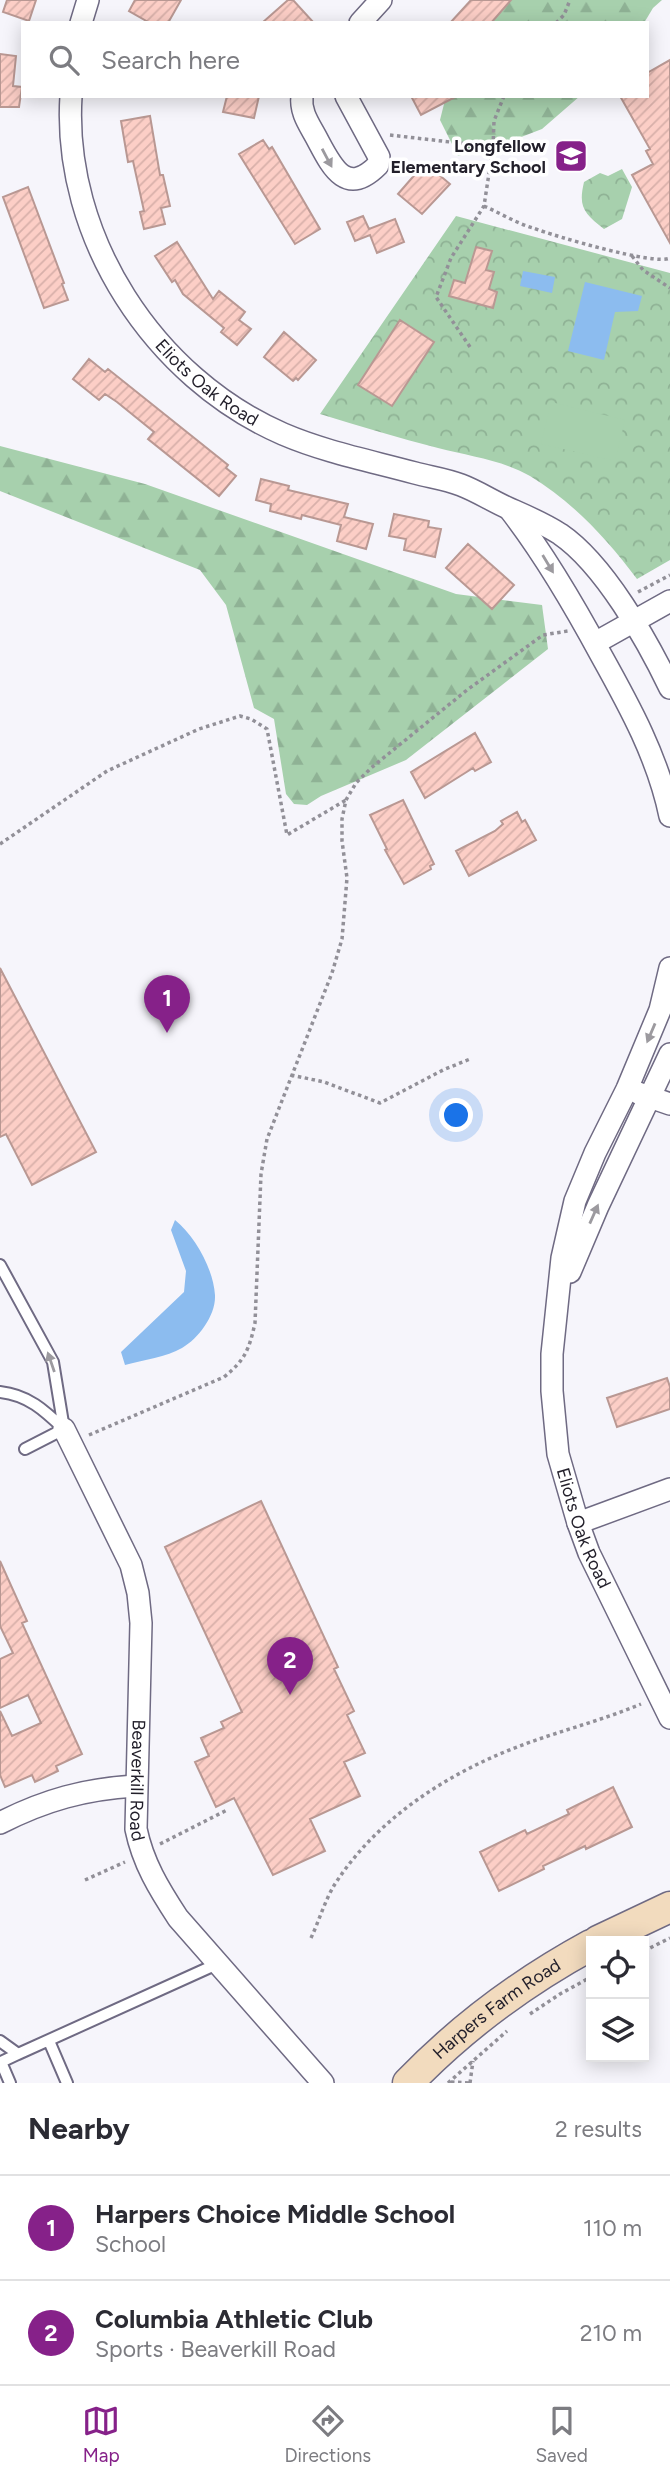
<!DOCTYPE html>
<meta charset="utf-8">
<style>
:root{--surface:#fff;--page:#f2f2f3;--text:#2b2b33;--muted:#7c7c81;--line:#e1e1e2;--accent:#862189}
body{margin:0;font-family:Figtree,sans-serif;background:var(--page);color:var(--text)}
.controls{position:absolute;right:21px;bottom:21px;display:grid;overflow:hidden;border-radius:0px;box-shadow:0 4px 18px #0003}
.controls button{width:63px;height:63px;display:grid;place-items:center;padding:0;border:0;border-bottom:2px solid var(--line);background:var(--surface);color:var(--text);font:35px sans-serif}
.you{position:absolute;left:457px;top:1116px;width:24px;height:24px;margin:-18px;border:5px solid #fff;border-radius:50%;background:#1a73e8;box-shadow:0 0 0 10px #1a73e833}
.badge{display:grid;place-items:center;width:46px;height:46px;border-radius:50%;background:var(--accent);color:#fff;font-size:23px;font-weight:700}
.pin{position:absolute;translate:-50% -58px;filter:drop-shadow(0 2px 4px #0008)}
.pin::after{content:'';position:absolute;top:37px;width:24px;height:21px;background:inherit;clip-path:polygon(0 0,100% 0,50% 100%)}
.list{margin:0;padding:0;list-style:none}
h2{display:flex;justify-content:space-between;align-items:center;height:91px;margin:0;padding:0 28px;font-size:30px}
h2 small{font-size:23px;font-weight:400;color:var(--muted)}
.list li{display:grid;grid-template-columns:46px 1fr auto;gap:21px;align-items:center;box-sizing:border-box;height:105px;padding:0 28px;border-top:2px solid var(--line)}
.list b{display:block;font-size:26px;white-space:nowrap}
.list p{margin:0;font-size:23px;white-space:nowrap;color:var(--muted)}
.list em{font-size:23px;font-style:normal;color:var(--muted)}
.icon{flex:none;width:38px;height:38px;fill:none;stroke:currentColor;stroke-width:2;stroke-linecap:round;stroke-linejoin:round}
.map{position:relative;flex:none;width:670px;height:2083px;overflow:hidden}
.search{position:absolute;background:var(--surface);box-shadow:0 4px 18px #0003;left:21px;right:21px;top:21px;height:77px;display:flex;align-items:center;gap:18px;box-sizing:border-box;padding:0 24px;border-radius:0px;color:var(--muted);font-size:26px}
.sheet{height:301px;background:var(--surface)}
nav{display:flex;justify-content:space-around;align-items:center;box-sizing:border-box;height:98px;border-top:2px solid var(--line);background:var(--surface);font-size:19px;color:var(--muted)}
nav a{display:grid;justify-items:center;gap:4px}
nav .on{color:var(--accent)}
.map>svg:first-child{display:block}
.forest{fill:url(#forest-firs)}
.park{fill:url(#park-crowns)}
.pitch{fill:#a7d0ad}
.water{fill:#8cbcef}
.building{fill:url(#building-hatch);stroke:#b99893;stroke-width:2}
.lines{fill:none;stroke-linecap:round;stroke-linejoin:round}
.service-casing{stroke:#6f6a83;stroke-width:14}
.minor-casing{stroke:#6f6a83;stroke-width:24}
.secondary-casing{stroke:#6f6a83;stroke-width:33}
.path{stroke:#929098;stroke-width:3.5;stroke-dasharray:3.5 3.5;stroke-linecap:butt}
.service{stroke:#fff;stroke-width:10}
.minor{stroke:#fff;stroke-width:21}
.secondary{stroke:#f2dbbe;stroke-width:30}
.oneway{fill:#9c9a9f}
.labels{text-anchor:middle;stroke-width:7;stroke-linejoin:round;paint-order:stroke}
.poi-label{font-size:18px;font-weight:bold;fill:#221f2a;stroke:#fff;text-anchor:end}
.street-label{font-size:18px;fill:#221f2a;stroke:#fff}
</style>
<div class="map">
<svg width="670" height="2083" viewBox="0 0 670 2083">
<defs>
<pattern id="forest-firs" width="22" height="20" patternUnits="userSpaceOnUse" patternTransform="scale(1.75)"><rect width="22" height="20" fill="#a7d0ad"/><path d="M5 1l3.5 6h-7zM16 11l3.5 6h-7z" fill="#8fb295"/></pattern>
<pattern id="park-crowns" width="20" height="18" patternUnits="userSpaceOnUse" patternTransform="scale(1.75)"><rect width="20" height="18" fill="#a7d0ad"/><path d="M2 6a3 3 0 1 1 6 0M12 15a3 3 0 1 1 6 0" fill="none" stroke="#8fb295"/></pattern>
<pattern id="building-hatch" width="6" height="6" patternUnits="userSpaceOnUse" patternTransform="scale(1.75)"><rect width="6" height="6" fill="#fccec6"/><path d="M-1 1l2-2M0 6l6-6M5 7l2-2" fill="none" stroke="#d8b0aa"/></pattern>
</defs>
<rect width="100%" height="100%" fill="#f6f5fb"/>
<path class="forest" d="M490 0H662L653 8 644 23H479Z
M446 96H580L542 129 516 139 458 156 440 120Z
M0 446 145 484 456 594 542 605 548 649 406 760 321 796 307 805 294 804 286 794 274 719 254 708 226 605 200 570 0 491Z"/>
<path class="park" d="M622 169 632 187 622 219 604 229C584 213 578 207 584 182L600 173 608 176Z
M456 216 670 273V560L637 579C607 539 573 502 530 476 502 460 469 456 438 448 399 438 359 426 320 414Z"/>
<path class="pitch" d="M551 402 625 420 615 461 541 444Z"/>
<path class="water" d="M523 271 555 277 552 293 520 286Z
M585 282 642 296 638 311 615 312 604 360 568 351Z
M175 1220C195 1236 213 1268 215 1295 216 1315 199 1338 182 1348 167 1357 143 1360 125 1365L121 1352 184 1292 186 1271 171 1230Z"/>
<path class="building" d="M7 0H36L29 21 3 12Z
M135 0H181L168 23H150L129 11Z
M288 0H293L314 23H262Z
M471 0H511L491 23H450Z
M0 54 16 56 13 86 22 87 19 107H0Z
M670 60V243L632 175 653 164 646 151 650 149 620 96H647V73Z
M227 96H259L254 118 223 112Z
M411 96H457L421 115Z
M150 116 160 175H163L170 206 161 208 165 224 144 229 140 212 144 211 133 161 128 162 121 121Z
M263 140 269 149 272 147 320 229 295 244 239 154Z
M425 163 450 184 422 214 398 194Z
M28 187 64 283 62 284 68 300 44 308 3 197Z
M363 216 369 229 395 219 404 242 377 253 370 235 355 241 347 222Z
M177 242 213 299 219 291 245 312 239 320 251 329 237 345 221 332 224 328 183 294 175 280 172 282 155 256Z
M476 247 492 251 486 270 494 272 489 289 497 292 493 308 449 296 454 280 465 283Z
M400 320 434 342 392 406 358 385Z
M284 332 316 360 298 380 296 378 293 381 264 357Z
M89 359 105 372 108 369 228 465 226 468 236 476 219 496 148 439 154 432 117 402 105 394 99 400 73 379Z
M261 479 289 486 288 490 348 504 344 517 373 524 366 549 337 541 341 525 302 515 301 519 270 511 271 504 256 500Z
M394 514 429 521 428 527 441 529 435 557 404 550 406 539 389 536Z
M468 544 514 585 492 609 446 568Z
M475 733 491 762 475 771 473 768 425 798 411 772Z
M403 800 434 864 430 866 431 869 404 884 385 850 387 849 370 815Z
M517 812 522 822 525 820 536 840 469 876 456 851 495 831 503 824 501 821Z
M0 968 96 1152 32 1185 6 1134 0 1137Z
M667 1378 670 1387V1409L617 1427 607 1398Z
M261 1501 338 1667 334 1669 354 1711 347 1715 365 1753 344 1762 360 1796 310 1819 325 1851 273 1875 234 1798 216 1807 195 1762 209 1756 201 1738 224 1728 221 1722 242 1712 165 1547Z
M0 1561 27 1621 22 1623 82 1754 56 1766 58 1771 35 1782 32 1775 5 1787 0 1775V1711L12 1736 41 1723 28 1695 0 1708V1659L13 1653 0 1626Z
M613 1787 632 1827 586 1849 585 1846 543 1866 544 1869 499 1891 480 1852 525 1830 527 1834 569 1814 567 1810Z"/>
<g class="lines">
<defs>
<path id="service" d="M0 1265 53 1362 64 1429
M0 1392C28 1395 44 1410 64 1429
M25 1449 64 1429
M0 2041 18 2054 217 1964
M49 2041 67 2083
M10 2083 1 2062 18 2054"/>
<g id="minor">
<path d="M81 23 88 0"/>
<path d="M360 23 381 0"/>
<path id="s1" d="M71 96C62 237 154 378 283 434 325 452 371 461 415 473 430 477 446 479 461 485 477 491 492 501 508 508 526 516 543 523 560 534 604 564 647 640 670 688"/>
<path d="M302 96C300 112 309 124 316 137 331 165 345 198 378 165L379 157 346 96"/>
<path d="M510 510C545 555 574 605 601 655 630 707 658 758 670 816"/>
<path d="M595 643 670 601"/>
<path id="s2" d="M670 968 660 1010 627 1089 595 1153 575 1201 562 1258 552 1354V1391L558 1454 578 1523 589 1553 670 1718"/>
<path d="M638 1093 670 1104"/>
<path d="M570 1272 598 1206 670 1054"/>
<path id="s3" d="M64 1429 131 1565 138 1593 141 1623 136 1829C143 1863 159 1889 178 1918L323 2083"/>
<path d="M578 1523 670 1489"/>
<path d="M0 1823C45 1800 85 1789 135 1786"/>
</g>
<g id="secondary">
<path d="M598 1941 670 1907"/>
<path id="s4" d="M408 2083C462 2027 523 1982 591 1945"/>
</g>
</defs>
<use href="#service" class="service-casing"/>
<use href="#minor" class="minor-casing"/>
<use href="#secondary" class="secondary-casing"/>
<path class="path" d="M556 23 564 15 570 0
M390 135 493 147
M484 206C500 213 516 223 533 228 554 236 656 266 670 258
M632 256 643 270 670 288
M470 347 436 297 451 258 484 206 493 147 494 121 504 96
M638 592 670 575
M0 844 107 771 199 729 240 716 251 719 267 729 287 835 346 800
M291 1075 324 1082 380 1103 443 1070 470 1059
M89 1435 224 1377C245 1360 249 1350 255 1323L261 1174 267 1139 332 973 342 939 347 878 342 841V819L346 800 356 783 371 768 467 690 543 635 568 631
M160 1844 227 1810
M85 1880 125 1862
M311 1938C319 1921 325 1900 335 1884 378 1817 451 1771 525 1744 563 1730 603 1720 641 1704
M644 1951 670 1938
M530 2014 560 1994 591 1977
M451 2082 470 2083
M448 2083 507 2031
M470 2083 473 2061"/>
<use href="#service" class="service"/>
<use href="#minor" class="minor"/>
<use href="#secondary" class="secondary"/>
</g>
<defs><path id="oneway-solid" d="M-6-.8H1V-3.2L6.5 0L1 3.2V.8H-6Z" transform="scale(1.75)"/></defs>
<g class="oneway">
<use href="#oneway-solid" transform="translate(327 158) rotate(62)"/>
<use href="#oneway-solid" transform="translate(548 564) rotate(59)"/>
<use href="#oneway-solid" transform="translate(651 1033) rotate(113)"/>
<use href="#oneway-solid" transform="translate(594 1214) rotate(-66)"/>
<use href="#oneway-solid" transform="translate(51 1362) rotate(-109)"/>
</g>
<defs>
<symbol id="school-square" viewBox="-11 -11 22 22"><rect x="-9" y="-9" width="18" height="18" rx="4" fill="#862189" stroke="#fff"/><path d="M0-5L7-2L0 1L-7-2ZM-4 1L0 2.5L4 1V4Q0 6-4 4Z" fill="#fff"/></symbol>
</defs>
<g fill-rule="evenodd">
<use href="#school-square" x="552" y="137" width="38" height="38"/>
</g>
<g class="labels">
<g class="poi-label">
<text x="546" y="152">Longfellow<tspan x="546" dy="21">Elementary School</tspan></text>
</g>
<g class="street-label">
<text dy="6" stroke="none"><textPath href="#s1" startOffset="331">Eliots Oak Road</textPath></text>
<text dy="6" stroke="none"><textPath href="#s2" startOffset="586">Eliots Oak Road</textPath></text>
<text dy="6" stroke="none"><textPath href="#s3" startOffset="368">Beaverkill Road</textPath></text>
<text dy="6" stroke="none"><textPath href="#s4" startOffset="116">Harpers Farm Road</textPath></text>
</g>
</g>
</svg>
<div class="controls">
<button><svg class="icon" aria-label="locate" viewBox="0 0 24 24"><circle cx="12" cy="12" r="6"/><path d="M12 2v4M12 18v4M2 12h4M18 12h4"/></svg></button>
<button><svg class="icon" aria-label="layers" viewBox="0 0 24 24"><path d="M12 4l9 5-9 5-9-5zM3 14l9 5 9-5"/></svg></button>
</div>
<div class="you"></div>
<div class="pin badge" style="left:167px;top:1033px">1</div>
<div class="pin badge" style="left:290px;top:1695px">2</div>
<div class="search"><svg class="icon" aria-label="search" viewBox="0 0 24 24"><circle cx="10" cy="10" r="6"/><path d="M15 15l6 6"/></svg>Search here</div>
</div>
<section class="sheet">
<h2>Nearby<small>2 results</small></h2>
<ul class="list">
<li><span class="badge">1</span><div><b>Harpers Choice Middle School</b><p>School</p></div><em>110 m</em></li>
<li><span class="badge">2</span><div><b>Columbia Athletic Club</b><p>Sports · Beaverkill Road</p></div><em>210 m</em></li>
</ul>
</section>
<nav>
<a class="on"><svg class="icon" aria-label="map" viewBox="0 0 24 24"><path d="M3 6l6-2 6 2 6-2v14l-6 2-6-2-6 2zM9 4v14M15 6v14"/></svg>Map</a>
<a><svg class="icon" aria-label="directions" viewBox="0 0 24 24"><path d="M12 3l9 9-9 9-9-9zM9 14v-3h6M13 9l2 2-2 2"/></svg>Directions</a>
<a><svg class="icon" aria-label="saved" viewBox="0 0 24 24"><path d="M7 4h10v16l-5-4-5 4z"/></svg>Saved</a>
</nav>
